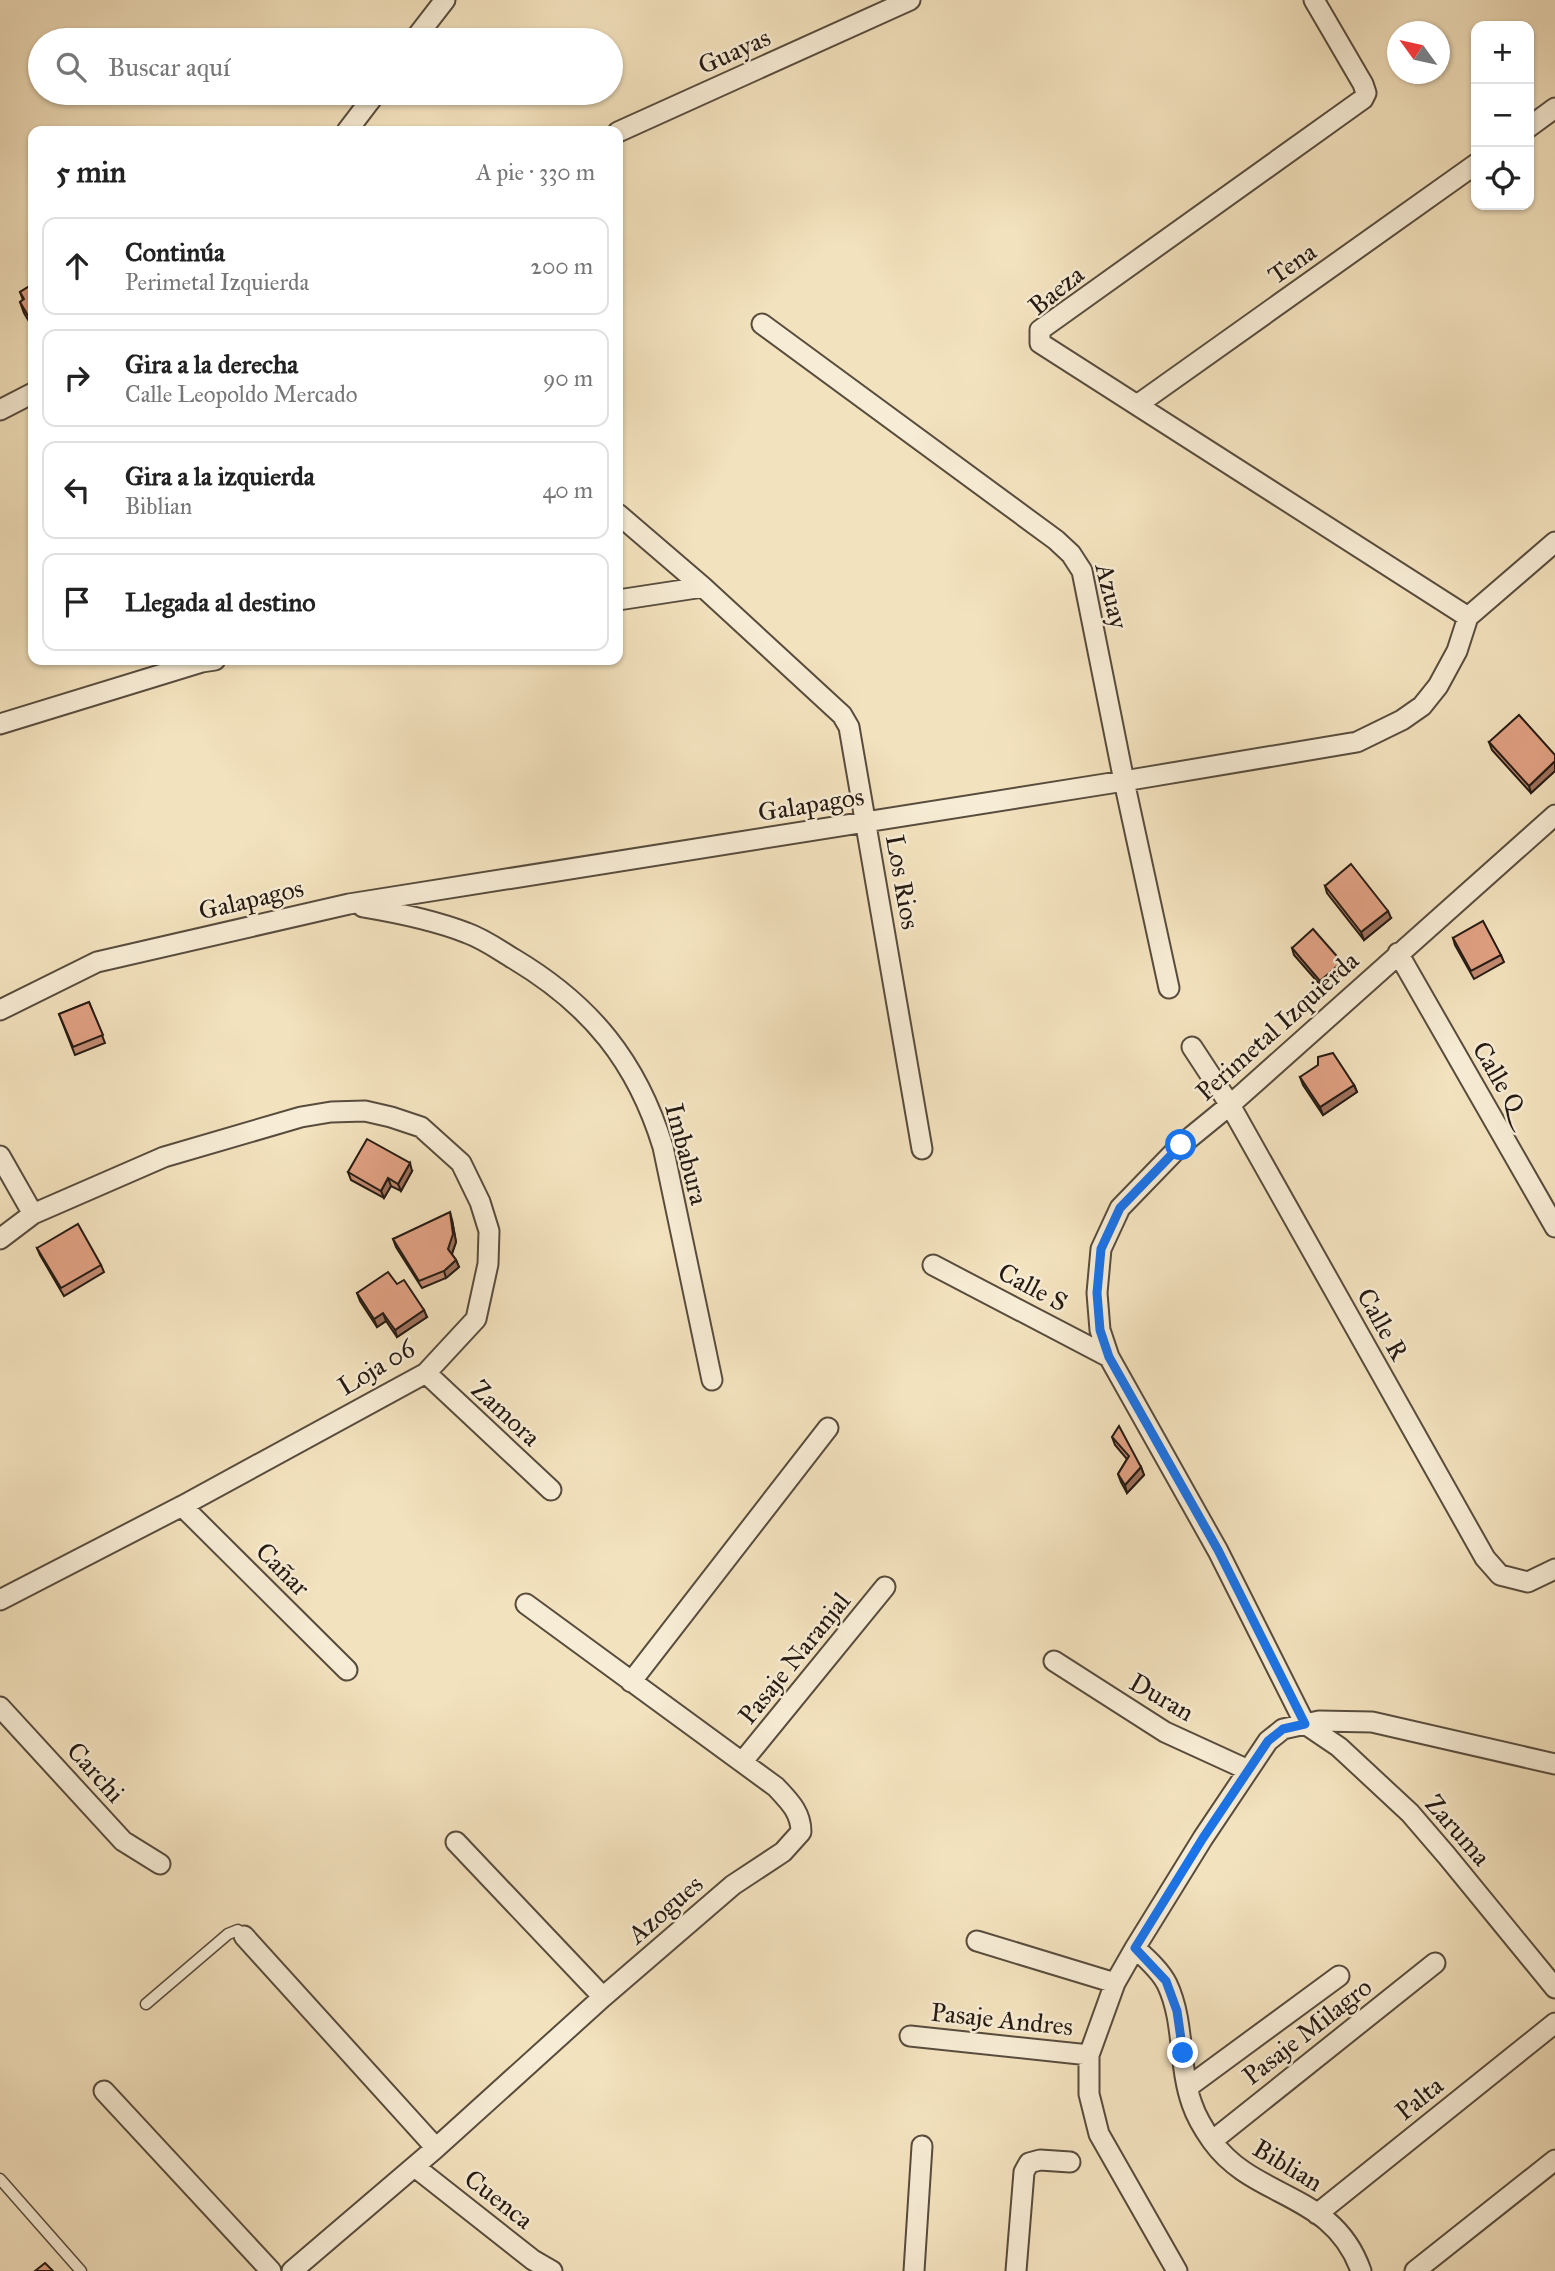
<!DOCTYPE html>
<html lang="es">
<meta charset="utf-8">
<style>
:root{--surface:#fff;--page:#f6f6f6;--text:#222;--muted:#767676;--line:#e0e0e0}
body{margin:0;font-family:"IM FELL Great Primer",serif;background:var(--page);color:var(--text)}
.controls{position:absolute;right:21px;top:21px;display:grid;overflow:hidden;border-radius:14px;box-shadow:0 2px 5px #0004}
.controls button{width:63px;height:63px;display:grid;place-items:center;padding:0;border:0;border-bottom:2px solid var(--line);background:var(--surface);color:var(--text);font:35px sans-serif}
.compass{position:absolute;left:1387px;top:21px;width:63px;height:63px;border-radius:50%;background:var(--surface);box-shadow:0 2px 5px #0004;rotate:303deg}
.stop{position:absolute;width:21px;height:21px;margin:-16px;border:5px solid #1a73e8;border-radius:50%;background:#fff}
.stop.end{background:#1a73e8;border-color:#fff;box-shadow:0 2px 7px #0008}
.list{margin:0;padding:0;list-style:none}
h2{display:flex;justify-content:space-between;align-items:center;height:91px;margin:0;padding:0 28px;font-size:30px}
h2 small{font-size:23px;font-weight:400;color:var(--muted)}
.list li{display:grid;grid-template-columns:46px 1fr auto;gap:21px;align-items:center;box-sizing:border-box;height:98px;margin:0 14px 14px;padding:0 14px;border:2px solid var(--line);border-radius:14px}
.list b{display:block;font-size:26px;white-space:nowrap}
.list p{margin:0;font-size:23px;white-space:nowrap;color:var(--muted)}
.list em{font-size:23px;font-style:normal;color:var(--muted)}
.icon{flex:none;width:38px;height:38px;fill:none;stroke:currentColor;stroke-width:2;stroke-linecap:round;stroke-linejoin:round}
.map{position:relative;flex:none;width:1555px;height:2271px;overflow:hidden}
.search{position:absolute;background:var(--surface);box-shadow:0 2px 5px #0004;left:28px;top:28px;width:595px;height:77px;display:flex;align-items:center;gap:18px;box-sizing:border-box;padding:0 24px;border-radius:38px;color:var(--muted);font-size:26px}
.panel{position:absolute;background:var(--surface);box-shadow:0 2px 5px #0004;left:28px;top:126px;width:595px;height:539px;border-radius:14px}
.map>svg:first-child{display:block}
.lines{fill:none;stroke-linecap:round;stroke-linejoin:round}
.service-casing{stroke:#584c3d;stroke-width:13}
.minor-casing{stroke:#584c3d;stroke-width:23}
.service{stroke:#f7ecd5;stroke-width:10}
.minor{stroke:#f7ecd5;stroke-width:19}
.wall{fill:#c28a71;stroke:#251a12;stroke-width:2}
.shaded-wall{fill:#9e715c;stroke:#251a12;stroke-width:2}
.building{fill:#e1a183;stroke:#251a12;stroke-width:2}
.route{stroke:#1a73e8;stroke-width:9}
.labels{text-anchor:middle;stroke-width:5;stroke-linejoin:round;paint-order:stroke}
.street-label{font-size:26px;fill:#251a12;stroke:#f7ecd5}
</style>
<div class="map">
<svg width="1555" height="2271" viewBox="0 0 1555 2271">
<rect width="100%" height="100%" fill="#f3e2be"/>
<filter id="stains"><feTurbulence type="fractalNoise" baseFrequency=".00286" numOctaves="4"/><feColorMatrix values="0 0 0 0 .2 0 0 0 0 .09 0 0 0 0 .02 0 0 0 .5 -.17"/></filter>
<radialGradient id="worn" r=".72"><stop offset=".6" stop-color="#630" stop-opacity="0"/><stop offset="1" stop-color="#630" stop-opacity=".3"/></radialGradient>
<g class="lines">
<defs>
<path id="service" d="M146 2004 228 1934 238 1930 244 1936
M0 2179 81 2271"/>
<path id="minor" d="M1314 0 1363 84 1366 93 1363 99 1040 330V343L1468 617
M414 40 445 0
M1529 127 1555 108
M347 131 376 93
M618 132 910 0
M762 324 1056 540 1071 554 1082 571 1124 781 1169 988
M1137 405 1476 164
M0 410 33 393
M618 514 703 587 842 715 849 727 922 1149
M618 600 703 587
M0 724 202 662 215 660
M1555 815 1230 1105 1181 1145 1120 1208 1101 1249 1097 1293 1100 1330 1109 1357 1218 1551 1305 1724 1339 1747 1410 1813 1447 1856 1555 1988
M363 907C399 913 434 920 467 933 484 939 499 950 514 959 591 1005 637 1062 663 1147L712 1380
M1398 953 1555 1227
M0 1010 97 962 349 904 1124 781 1357 742 1402 720 1422 706 1438 686 1457 651 1468 617 1555 542
M1192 1047 1230 1105 1485 1558 1500 1575 1528 1582 1555 1569
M0 1156 33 1214
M0 1239 33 1214 164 1157 301 1117 331 1112 365 1111 391 1117 421 1127 461 1163 480 1202 489 1231 488 1264 476 1319 426 1373 182 1506 0 1600
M933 1265 1109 1357
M426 1373 551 1490
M182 1506 347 1670
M1054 1661 1165 1732 1248 1770
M631 1682 828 1428
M0 1707 123 1841 160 1864
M743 1761 885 1587
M456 1842 603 1997
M244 1936 436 2148
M977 1941 1115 1983
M1135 1948C1146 1958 1160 1970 1167 1984 1185 2022 1178 2065 1192 2104 1196 2116 1205 2131 1212 2141 1254 2200 1333 2191 1361 2271
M910 2036 1089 2055
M1188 2087 1339 1976
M104 2091 271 2271
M1212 2141 1435 1963
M415 2167 533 2260 552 2271
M1317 2214 1555 2023
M292 2271 436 2148 603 1997 733 1885 783 1852 801 1832C801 1812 789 1801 776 1787L526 1604
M914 2271 922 2146
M1016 2271 1024 2172 1029 2163 1040 2160 1070 2162
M1177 2271 1099 2134 1089 2094V2055L1115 1983 1135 1948 1203 1838 1268 1741 1283 1729 1319 1721 1372 1722 1555 1764
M1415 2271 1555 2160"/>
</defs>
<use href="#service" class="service-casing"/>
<use href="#minor" class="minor-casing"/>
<use href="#service" class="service"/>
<use href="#minor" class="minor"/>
</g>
<path class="wall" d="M33 284V328L24 313 20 302 23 300 20 292Z
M1489 742 1555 755V771L1531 793 1492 750Z
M1325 886 1391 918 1364 940 1327 893Z
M1453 938 1501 955 1504 962 1474 979 1455 945Z
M1292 948 1342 962 1345 969 1323 988 1294 955Z
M89 1002 105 1043 75 1055 59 1014Z
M1300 1077 1354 1085 1357 1092 1323 1115 1303 1085Z
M412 1171 401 1191 391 1186 384 1198 351 1180 348 1172Z
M452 1220 456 1242 452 1254 456 1260 459 1267 446 1278 422 1288 396 1247 393 1239Z
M37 1248 101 1265 104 1272 64 1296 40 1255Z
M397 1284 427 1317 397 1337 386 1321 377 1327 360 1301 357 1293Z
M1112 1437 1141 1467 1144 1475 1127 1493 1121 1482 1118 1474 1127 1459 1115 1445Z"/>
<path class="shaded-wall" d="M1555 761V771L1531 793 1529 786Z
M1388 911 1391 918 1364 940 1361 932Z
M1342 962 1345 969 1323 988 1320 981Z
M1354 1085 1357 1092 1323 1115 1320 1107Z
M410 1163 412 1171 401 1191 398 1184Z
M388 1178 391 1186 384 1198 381 1191Z
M450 1212 452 1220 456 1242 451 1256 448 1249Z
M456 1260 459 1267 446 1278 444 1271Z
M424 1310 427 1317 397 1337 395 1330Z
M383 1313 386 1321 377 1327 374 1319Z
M1141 1467 1144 1475 1127 1493 1125 1485Z"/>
<path class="building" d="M33 284V324L20 302 24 299 20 292Z
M1519 715 1555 755V761L1529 786 1489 742Z
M1351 864 1388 911 1361 932 1325 886Z
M1483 921 1501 955 1471 971 1453 938Z
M1313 929 1342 962 1320 981 1292 948Z
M89 1002 103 1035 73 1047 59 1014Z
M1333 1053 1354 1085 1320 1107 1300 1077 1318 1065V1057Z
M367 1139 410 1163 398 1184 388 1178 381 1191 348 1172Z
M450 1212 453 1234 448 1249 456 1260 444 1271 419 1281 393 1239Z
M78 1224 101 1265 61 1288 37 1248Z
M388 1272 397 1284 404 1280 424 1310 395 1330 383 1313 374 1319 357 1293Z
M1119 1426 1141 1467 1125 1485 1118 1474 1129 1456 1112 1437Z
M45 2263 53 2271H35Z"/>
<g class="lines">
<path class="route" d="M1181 1145 1120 1208 1101 1249 1097 1293 1100 1330 1109 1357 1218 1550 1305 1724 1283 1729 1268 1741 1203 1838 1135 1948 1166 1981 1177 2011 1183 2053"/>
</g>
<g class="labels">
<g class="street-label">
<text transform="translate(734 51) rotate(-24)" y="9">Guayas</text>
<text transform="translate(1292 263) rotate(-35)" y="9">Tena</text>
<text transform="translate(1056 290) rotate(-39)" y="9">Baeza</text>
<text transform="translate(1112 596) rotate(76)" y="9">Azuay</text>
<text transform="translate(811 804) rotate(-9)" y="9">Galapagos</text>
<text transform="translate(903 882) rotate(80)" y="9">Los Rios</text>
<text transform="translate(251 899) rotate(-13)" y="9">Galapagos</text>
<text transform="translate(1277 1026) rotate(-42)" y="9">Perimetal Izquierda</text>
<text transform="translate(1499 1077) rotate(60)" y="9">Calle Q</text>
<text transform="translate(687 1154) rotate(75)" y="9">Imbabura</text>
<text transform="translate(1033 1287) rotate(28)" y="9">Calle S</text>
<text transform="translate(1383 1324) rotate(61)" y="9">Calle R</text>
<text transform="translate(376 1367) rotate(-31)" y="9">Loja 06</text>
<text transform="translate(506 1413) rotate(43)" y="9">Zamora</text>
<text transform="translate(283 1569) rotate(45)" y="9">Cañar</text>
<text transform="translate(794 1658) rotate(-51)" y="9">Pasaje Naranjal</text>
<text transform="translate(1162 1697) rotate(30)" y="9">Duran</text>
<text transform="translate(96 1772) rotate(48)" y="9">Carchi</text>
<text transform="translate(1458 1830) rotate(49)" y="9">Zaruma</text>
<text transform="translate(665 1909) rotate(-41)" y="9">Azogues</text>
<text transform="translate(1002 2019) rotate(6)" y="9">Pasaje Andres</text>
<text transform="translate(1307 2031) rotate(-38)" y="9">Pasaje Milagro</text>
<text transform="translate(1419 2098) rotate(-39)" y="9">Palta</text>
<text transform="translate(1288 2165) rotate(31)" y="9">Biblian</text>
<text transform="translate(499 2199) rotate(38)" y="9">Cuenca</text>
</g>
</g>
<rect width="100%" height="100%" filter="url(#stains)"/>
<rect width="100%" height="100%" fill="url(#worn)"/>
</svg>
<div class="controls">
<button>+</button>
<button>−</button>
<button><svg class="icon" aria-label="locate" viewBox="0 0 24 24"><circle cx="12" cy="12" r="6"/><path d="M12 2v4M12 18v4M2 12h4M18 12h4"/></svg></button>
</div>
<svg class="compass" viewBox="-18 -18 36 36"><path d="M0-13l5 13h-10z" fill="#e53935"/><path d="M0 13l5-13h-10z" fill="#767676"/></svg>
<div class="stop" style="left:1181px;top:1145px"></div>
<div class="stop end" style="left:1183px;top:2053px"></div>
<div class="search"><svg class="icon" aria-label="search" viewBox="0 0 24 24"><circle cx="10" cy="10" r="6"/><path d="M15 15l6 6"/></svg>Buscar aquí</div>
<section class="panel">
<h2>5 min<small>A pie · 330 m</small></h2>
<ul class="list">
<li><svg class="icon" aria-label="ahead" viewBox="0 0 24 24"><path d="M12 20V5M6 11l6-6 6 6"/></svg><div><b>Continúa</b><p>Perimetal Izquierda</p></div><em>200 m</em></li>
<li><svg class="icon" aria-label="right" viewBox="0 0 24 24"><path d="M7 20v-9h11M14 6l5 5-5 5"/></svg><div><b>Gira a la derecha</b><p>Calle Leopoldo Mercado</p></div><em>90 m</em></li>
<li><svg class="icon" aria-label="left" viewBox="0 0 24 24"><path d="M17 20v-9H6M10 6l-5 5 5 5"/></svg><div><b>Gira a la izquierda</b><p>Biblian</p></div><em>40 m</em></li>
<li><svg class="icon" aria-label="arrive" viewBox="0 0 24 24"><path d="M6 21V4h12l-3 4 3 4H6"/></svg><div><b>Llegada al destino</b></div></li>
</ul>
</section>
</div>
